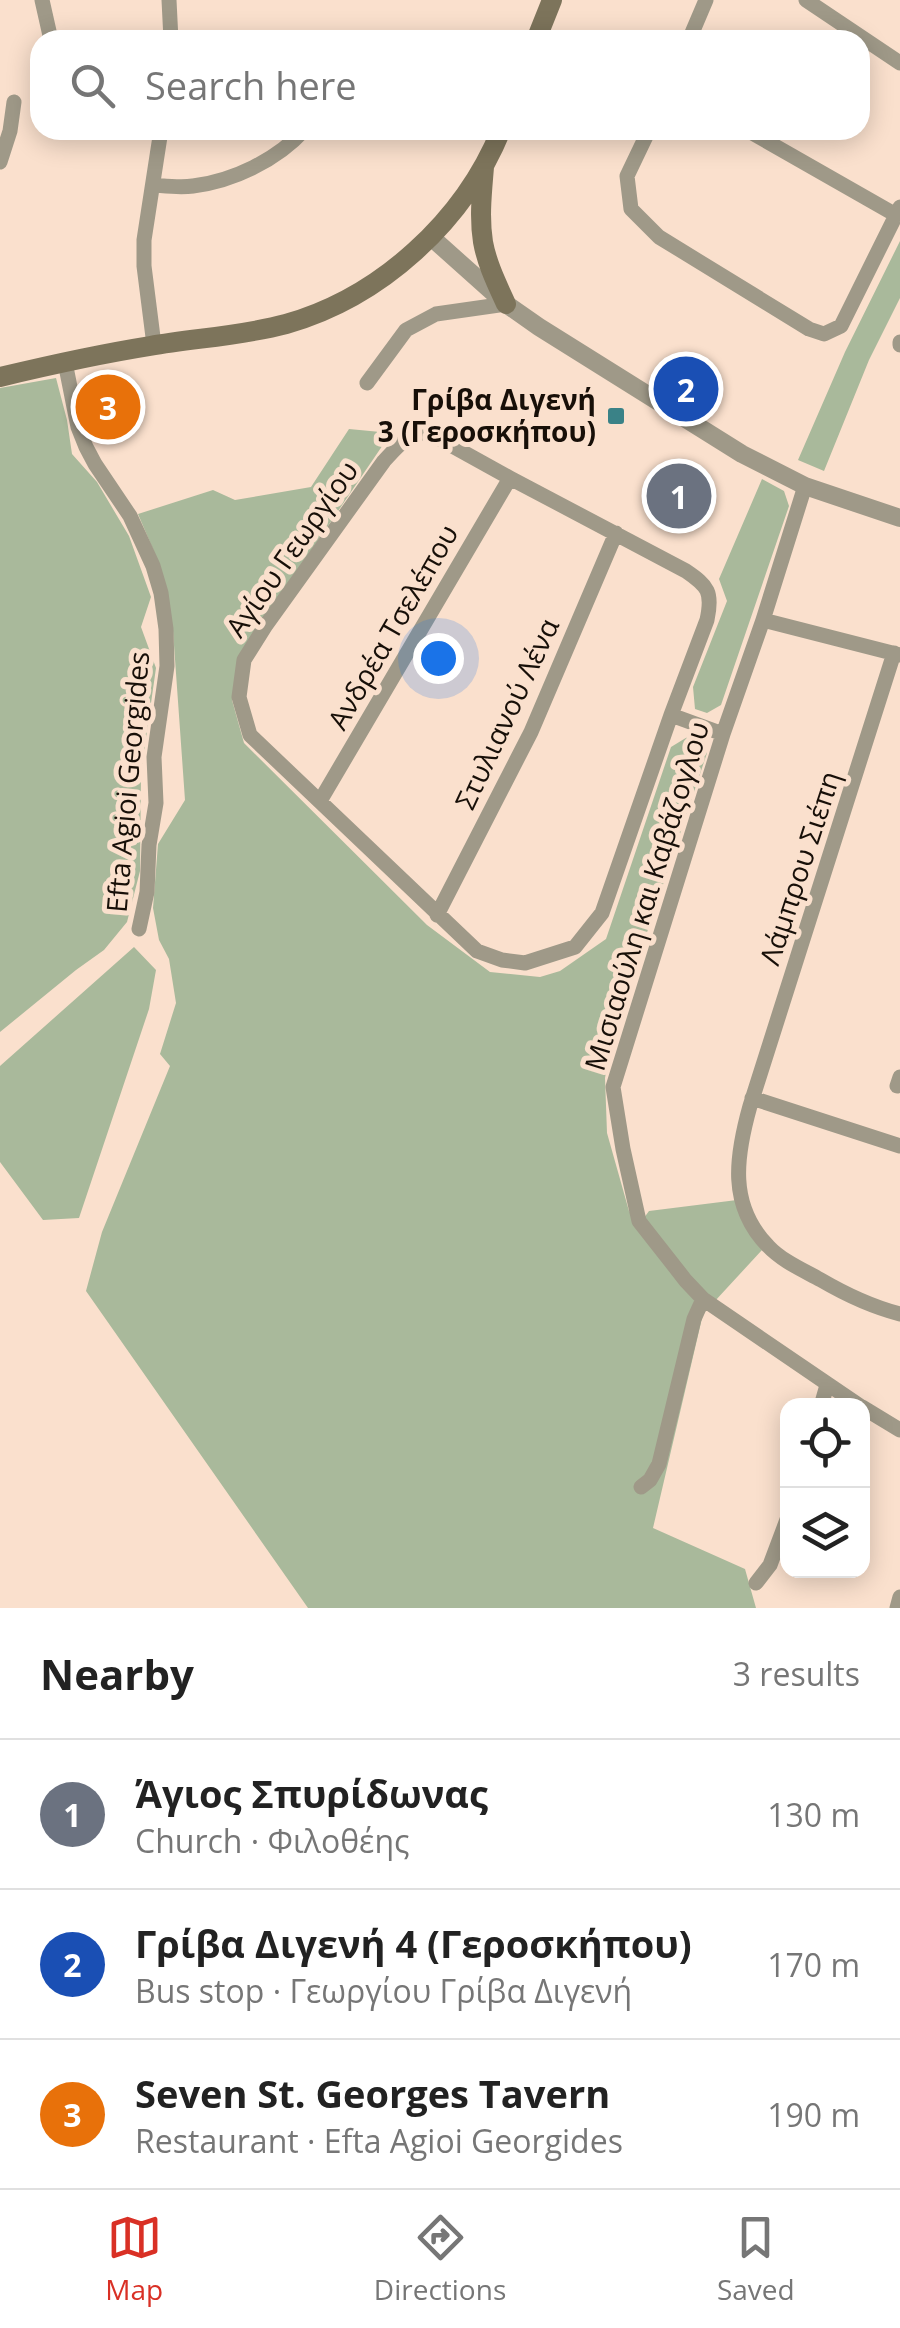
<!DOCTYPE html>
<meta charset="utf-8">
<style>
:root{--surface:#fff;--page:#f6f6f6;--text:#222;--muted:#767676;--line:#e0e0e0;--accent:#d93025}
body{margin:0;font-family:"Open Sans",sans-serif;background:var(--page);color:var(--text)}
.controls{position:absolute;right:30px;bottom:30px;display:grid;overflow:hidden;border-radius:20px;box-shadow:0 5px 25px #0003}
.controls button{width:90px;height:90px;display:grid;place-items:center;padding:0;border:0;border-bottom:2px solid var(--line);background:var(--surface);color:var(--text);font:50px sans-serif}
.you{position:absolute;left:438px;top:658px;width:35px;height:35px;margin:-25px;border:8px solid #fff;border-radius:50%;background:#1a73e8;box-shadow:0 0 0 15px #1a73e833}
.badge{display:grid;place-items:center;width:65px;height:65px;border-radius:50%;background:var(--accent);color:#fff;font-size:32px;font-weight:700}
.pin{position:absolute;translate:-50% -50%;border:5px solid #fff;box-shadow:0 2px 10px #0006}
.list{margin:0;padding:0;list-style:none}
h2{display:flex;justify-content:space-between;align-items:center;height:130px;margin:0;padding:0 40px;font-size:42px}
h2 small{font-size:32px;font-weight:400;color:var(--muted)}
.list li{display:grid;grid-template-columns:65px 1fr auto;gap:30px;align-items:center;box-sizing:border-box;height:150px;padding:0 40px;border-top:2px solid var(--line)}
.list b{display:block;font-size:38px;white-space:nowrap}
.list p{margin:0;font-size:32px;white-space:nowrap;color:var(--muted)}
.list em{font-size:32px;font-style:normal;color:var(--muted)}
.icon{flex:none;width:55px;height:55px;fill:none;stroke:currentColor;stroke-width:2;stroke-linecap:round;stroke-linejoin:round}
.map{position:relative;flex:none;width:900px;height:1608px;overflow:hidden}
.search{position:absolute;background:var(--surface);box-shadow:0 5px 25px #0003;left:30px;right:30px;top:30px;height:110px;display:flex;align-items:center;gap:25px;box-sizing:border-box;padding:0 35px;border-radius:30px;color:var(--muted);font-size:38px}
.sheet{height:580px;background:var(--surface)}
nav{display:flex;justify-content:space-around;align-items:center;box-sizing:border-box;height:140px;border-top:2px solid var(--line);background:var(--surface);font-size:28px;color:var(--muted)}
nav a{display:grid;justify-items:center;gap:5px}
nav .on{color:var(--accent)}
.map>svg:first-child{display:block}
.green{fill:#a9b99b}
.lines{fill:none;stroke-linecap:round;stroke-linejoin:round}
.minor{stroke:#9f9988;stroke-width:15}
.tertiary{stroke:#9f9988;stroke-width:18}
.secondary{stroke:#7d745b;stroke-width:20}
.poi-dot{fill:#3a8287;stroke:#fae0cd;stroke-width:4}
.labels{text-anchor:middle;stroke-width:10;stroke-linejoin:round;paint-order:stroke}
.poi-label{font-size:28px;font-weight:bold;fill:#170f08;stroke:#fae0cd;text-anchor:end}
.street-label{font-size:28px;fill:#170f08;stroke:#fae0cd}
</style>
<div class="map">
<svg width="900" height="1608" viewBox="0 0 900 1608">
<rect width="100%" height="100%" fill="#fae0cd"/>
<path class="green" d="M900 241V298L869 360 824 471 798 460 845 352Z
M56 378 67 420 72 454 97 482 129 536 151 597 141 627 156 668 141 773 140 871 127 922 104 950 76 970 0 1032V388Z
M349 429 391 433 239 657 232 700 244 743 427 925 490 972 540 977 560 971 606 939 671 747 689 736 701 742 707 753 612 1037 605 1078 607 1133 629 1211 641 1222 649 1211 737 1200 762 1250 703 1314 653 1528 745 1569 756 1608H308L86 1291 102 1232 170 1066 160 1054 176 1003 169 959 159 940 153 908 158 844 185 800 173 631 158 561 138 514 213 490 235 500 311 487Z
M762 479 784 491 789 506 721 705 707 713 695 709 693 687 727 601 719 579Z
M134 947 156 970 149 1009 79 1218 43 1220 0 1162V1066Z"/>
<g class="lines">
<path class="minor" d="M42 0 51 40
M169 0 171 40
M806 0 900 63
M689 40 706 0
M649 130 627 176 631 209 659 237 809 329 824 334 841 326 900 207
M747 130 896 215
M0 162 10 131 14 102
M153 185C166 186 180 188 193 186 233 181 277 160 304 130
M900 342V345
M154 345 144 266V240L161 130
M65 362 78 427 86 447 95 464 130 516 153 566 161 593 166 629 167 666 154 757 156 803 149 845 147 892 139 929
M367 383 406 330 436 314 506 304
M427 432 510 478 686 571C708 586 713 592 707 620L671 715 602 913 575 947 525 963 502 960 477 951 250 735 239 697 244 660 266 625 384 461C398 446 406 435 427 432Z
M805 486 763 620 723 734 613 1087 623 1149 639 1221 686 1281 703 1299 860 1406
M763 620 900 655
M894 653 750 1106C736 1156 728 1205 768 1246 782 1261 803 1270 821 1280 845 1294 873 1307 900 1314
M671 715 723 734
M320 801 510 478
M437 915 531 732 616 533
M897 1086 900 1077
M752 1098 900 1146
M821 1406 827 1385
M862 1407 900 1430
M641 1487 650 1480 659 1464 694 1319 703 1299
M756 1583 770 1565 788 1517
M897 1608 900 1597"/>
<path class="tertiary" d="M431 237 506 304 539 327 742 454 805 486 900 518"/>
<path class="secondary" d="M536 40 552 0
M484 167C482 192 479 217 483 242 487 264 497 284 506 304
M0 377C50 365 100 354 150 346 195 338 242 336 286 324 381 297 464 221 501 130"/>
</g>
<rect class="poi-dot" x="606" y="406" width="20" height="20" rx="5"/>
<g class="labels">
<g class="poi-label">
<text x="596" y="410">Γρίβα Διγενή<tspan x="596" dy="32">3 (Γεροσκήπου)</tspan></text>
</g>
<g class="street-label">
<text transform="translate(292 549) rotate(-55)" y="10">Αγίου Γεωργίου</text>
<text transform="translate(393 627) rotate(-60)" y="10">Ανδρέα Τσελέπου</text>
<text transform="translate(507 714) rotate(-65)" y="10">Στυλιανού Λένα</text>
<text transform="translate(128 782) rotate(-85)" y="10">Efta Agioi Georgides</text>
<text transform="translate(800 868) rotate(-72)" y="10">Λάμπρου Σιέπη</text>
<text transform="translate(647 896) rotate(-73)" y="10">Μισιαούλη και Καβάζογλου</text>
</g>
</g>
</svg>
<div class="controls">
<button><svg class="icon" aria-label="locate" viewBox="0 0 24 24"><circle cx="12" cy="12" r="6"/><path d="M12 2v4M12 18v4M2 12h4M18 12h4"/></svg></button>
<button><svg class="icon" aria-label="layers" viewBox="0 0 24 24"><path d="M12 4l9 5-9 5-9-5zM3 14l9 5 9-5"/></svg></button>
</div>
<div class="you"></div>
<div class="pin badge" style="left:679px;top:496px;background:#6b7280">1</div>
<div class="pin badge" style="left:686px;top:389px;background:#1a4fb4">2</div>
<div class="pin badge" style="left:108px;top:407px;background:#e8710a">3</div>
<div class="search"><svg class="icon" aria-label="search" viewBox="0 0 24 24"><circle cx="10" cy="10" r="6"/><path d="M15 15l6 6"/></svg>Search here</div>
</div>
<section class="sheet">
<h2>Nearby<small>3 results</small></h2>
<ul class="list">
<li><span class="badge" style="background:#6b7280">1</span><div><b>Άγιος Σπυρίδωνας</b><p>Church · Φιλοθέης</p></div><em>130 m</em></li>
<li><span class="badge" style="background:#1a4fb4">2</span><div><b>Γρίβα Διγενή 4 (Γεροσκήπου)</b><p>Bus stop · Γεωργίου Γρίβα Διγενή</p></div><em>170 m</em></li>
<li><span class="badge" style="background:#e8710a">3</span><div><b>Seven St. Georges Tavern</b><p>Restaurant · Efta Agioi Georgides</p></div><em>190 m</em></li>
</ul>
</section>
<nav>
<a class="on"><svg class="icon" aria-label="map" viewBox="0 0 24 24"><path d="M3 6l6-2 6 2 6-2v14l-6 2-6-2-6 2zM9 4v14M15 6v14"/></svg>Map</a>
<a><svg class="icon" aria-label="directions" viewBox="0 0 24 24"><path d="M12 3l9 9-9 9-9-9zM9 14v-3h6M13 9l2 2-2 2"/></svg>Directions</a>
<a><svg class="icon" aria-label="saved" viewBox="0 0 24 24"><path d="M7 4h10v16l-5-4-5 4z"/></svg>Saved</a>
</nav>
